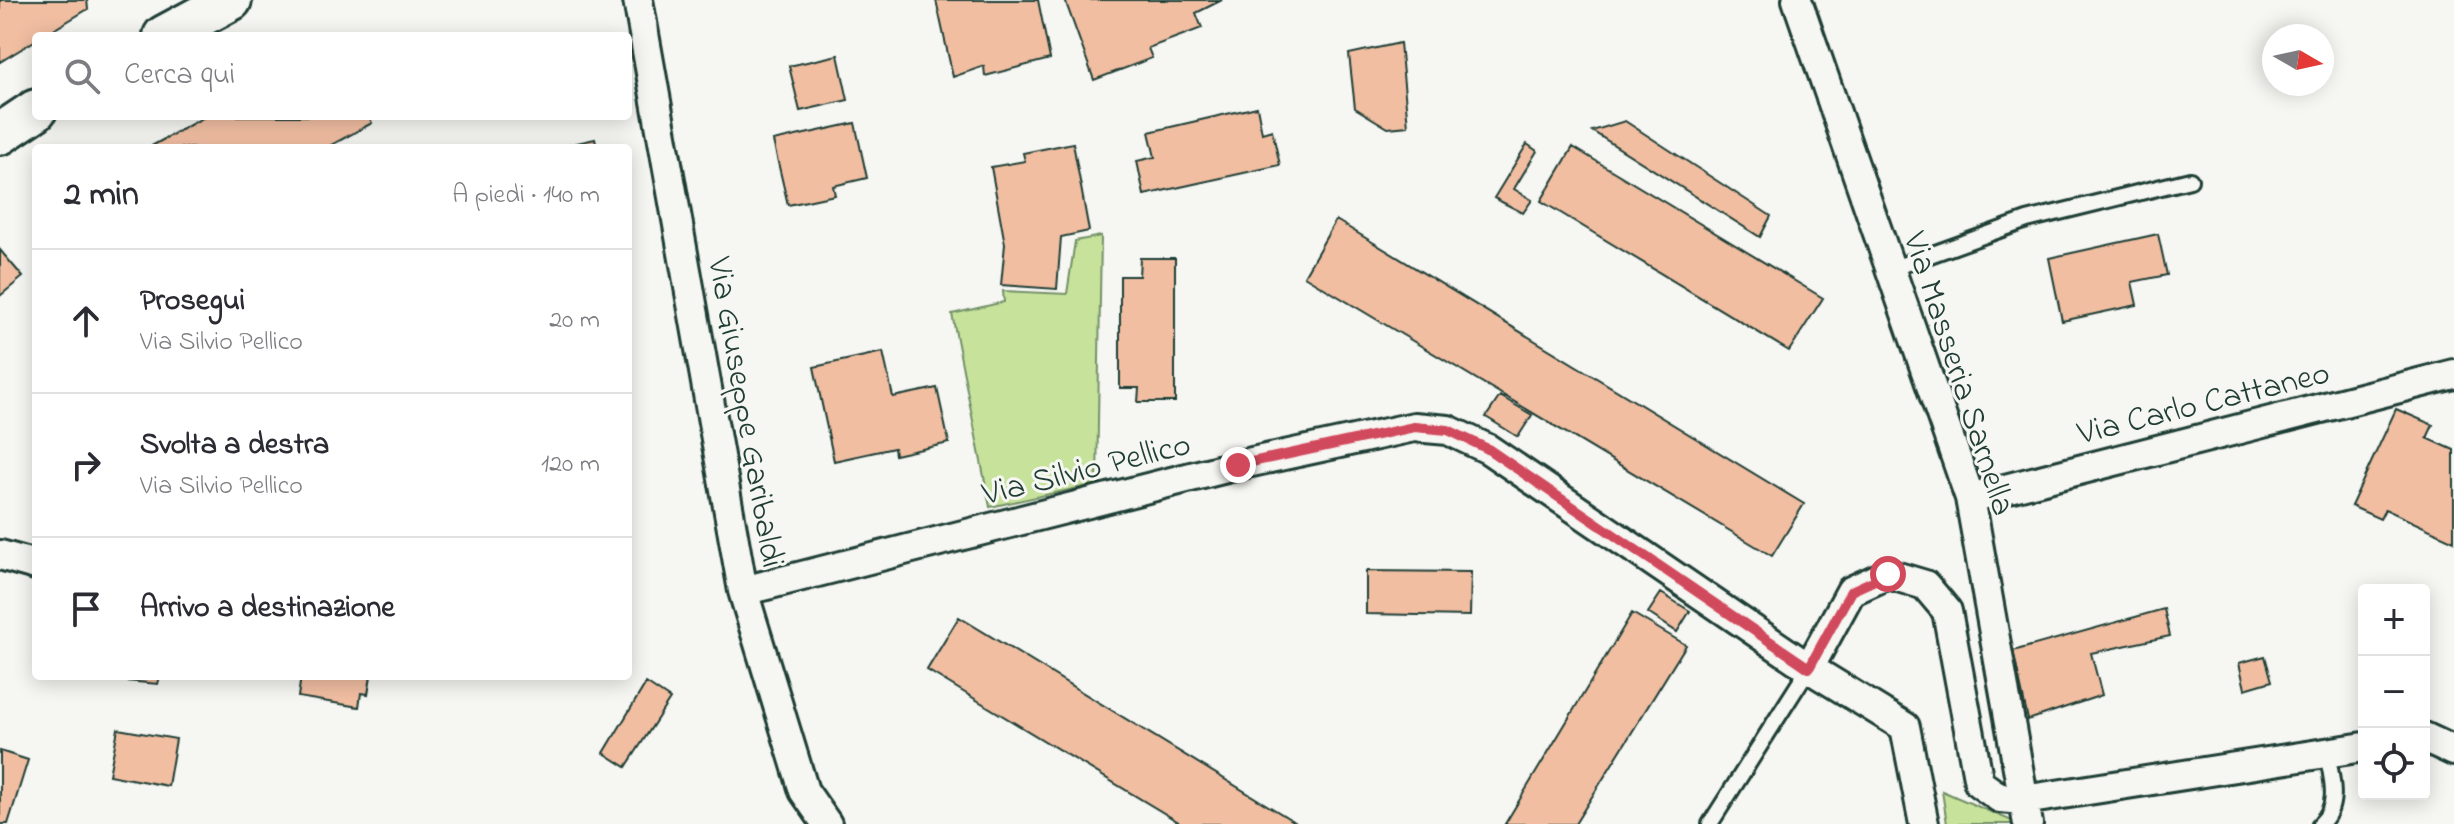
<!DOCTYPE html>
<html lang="it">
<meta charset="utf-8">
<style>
:root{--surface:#fff;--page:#f7f7f7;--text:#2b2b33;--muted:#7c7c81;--line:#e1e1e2}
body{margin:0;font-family:"Indie Flower",sans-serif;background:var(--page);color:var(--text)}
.controls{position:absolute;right:24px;bottom:24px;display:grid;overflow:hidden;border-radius:8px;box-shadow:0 4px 20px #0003}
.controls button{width:72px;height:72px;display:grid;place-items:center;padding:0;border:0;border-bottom:2px solid var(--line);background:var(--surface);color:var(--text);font:40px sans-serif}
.compass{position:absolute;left:2262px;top:24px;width:72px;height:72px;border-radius:50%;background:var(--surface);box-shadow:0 4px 20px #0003;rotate:99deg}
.stop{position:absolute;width:24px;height:24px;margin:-18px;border:6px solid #d1495b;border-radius:50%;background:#fff}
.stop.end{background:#d1495b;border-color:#fff;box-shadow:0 2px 8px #0008}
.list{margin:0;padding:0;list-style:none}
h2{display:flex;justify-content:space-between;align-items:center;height:104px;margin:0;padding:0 32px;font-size:34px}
h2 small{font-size:26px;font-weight:400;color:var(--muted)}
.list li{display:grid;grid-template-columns:52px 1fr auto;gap:24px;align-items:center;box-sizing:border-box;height:144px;padding:0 32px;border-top:2px solid var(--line)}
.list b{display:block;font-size:30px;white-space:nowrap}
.list p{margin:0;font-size:26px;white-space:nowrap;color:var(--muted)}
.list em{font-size:26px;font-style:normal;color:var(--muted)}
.icon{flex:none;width:44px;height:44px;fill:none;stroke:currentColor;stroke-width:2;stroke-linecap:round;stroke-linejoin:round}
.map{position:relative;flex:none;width:2454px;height:824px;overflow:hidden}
.search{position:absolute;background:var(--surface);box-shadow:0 4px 20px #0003;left:32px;top:32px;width:600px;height:88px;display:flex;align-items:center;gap:20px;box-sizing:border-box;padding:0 28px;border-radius:8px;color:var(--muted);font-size:30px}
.panel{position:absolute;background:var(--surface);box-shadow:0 4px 20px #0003;left:32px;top:144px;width:600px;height:536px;border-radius:8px}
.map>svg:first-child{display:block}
.green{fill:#c7e39b;stroke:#739068;stroke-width:2}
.building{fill:#f1bea2;stroke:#1f3d34;stroke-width:2}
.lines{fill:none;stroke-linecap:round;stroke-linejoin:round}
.lane-casing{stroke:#1f3d34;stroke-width:20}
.street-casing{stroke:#1f3d34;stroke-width:34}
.secondary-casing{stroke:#1f3d34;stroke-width:46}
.lane{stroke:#f6f6f2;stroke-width:14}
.street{stroke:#f6f6f2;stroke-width:28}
.secondary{stroke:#f6f6f2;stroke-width:40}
.route{stroke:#d1495b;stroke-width:10}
.labels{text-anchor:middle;stroke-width:6;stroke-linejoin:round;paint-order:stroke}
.street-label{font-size:34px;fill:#1f3d34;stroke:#f6f6f2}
</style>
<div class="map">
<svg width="2454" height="824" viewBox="0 0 2454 824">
<rect width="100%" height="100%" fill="#f6f6f2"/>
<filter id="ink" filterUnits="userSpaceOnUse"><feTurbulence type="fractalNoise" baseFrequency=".0125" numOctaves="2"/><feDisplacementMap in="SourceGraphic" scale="16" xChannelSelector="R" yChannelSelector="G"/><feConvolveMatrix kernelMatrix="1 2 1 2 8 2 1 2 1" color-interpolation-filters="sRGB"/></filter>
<g filter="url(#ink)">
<path class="green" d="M1101 236 1097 484 990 507 952 314 1004 302 1003 291 1067 294 1075 241Z
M1942 791 2012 821 2013 824H1947Z"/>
<path class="building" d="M0 0H87L88 9 43 36H36V40L0 62Z
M936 0H1038L1050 59 985 76 984 66 953 77Z
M1065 0H1222L1196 13 1202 28 1148 48 1152 58 1094 80Z
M1400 43 1408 126 1388 128 1355 108 1349 54Z
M838 55 848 100 800 111 789 66Z
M1257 107 1262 133 1272 130 1280 165 1144 195 1137 161 1155 157 1149 132Z
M206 116H369L372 123 326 148H148Z
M1625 121 1771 216 1760 237 1592 131Z
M855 123 867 178 833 186 835 195 788 205 773 141Z
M595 139 597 148H555Z
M1073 143 1089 231 1061 237 1057 289 1001 285 1005 244 991 167 1025 161 1023 153Z
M1527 144 1537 151 1514 189 1532 200 1523 213 1494 198Z
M1573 147 1823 298 1789 351 1541 201Z
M1336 220 1804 504 1772 556 1304 276Z
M2158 234 2167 275 2132 282 2137 305 2062 321 2049 258Z
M0 250 23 277 0 296Z
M1140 258H1175V402H1138L1139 388H1120V276H1139Z
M883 352 893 397 937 388 949 443 895 455 894 448 834 461 814 367Z
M1500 396 1532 415 1518 437 1486 417Z
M2396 409 2433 425 2427 438 2454 450V541L2385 509 2380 519 2351 506Z
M1366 571 1471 572 1470 616 1366 614Z
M1661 593 1690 611 1677 632 1648 613Z
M2164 609 2170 636 2091 653 2102 695 2028 720 2013 651Z
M1632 613 1686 645 1575 824H1505Z
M959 617 1298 824H1182L927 670Z
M2265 656 2272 681 2245 689 2239 663Z
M127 676H160L158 684 127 681Z
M301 676H371L368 694 361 693 359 707 298 697Z
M646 683 670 699 626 767 604 753Z
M118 729 176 739 168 786 109 775Z
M0 751 28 760 8 824H0Z"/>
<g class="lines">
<defs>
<path id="lane" d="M1891 269 2027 220 2190 180
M1710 824 1809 668
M2320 824C2341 806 2331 776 2327 753"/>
<path id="street" d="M638 0 743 591 804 791 827 824
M1797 0 1970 498 2028 824
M1970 498 2454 374
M0 555 36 565
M743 591 1238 465 1414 427 1448 430 1488 449 1809 668 1905 727 1924 824
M1809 668 1851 591 1888 574 1925 585 1947 611 1979 783 2000 798 2024 800 2364 747
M2424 737 2454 751"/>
<path id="secondary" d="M164 36 231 0
M0 134 36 110"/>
</defs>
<use href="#lane" class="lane-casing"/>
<use href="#street" class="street-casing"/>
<use href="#secondary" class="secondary-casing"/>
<use href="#lane" class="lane"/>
<use href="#street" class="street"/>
<use href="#secondary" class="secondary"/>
</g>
</g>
<g class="lines" filter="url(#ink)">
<path class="route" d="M1238 465 1414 427 1448 430 1488 449 1809 668 1851 591 1888 574"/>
</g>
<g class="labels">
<g class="street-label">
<text transform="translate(1961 373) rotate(72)" y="12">Via Masseria Sarnella</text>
<text transform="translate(2203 401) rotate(-14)" y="12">Via Carlo Cattaneo</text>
<text transform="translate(748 412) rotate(80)" y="12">Via Giuseppe Garibaldi</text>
<text transform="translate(1086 467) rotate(-14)" y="12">Via Silvio Pellico</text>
</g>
</g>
</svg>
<div class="controls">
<button>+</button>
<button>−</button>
<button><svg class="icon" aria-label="locate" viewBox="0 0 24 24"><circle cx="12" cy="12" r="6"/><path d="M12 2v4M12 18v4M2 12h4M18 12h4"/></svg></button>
</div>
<svg class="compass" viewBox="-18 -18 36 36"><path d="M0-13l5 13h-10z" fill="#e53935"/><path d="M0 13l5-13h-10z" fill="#7c7c81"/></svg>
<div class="stop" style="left:1888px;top:574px"></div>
<div class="stop end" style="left:1238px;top:465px"></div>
<div class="search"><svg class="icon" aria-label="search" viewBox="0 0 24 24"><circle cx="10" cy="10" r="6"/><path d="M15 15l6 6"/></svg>Cerca qui</div>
<section class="panel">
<h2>2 min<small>A piedi · 140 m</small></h2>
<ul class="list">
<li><svg class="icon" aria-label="ahead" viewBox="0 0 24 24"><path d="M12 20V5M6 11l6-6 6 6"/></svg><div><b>Prosegui</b><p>Via Silvio Pellico</p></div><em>20 m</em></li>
<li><svg class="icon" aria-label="right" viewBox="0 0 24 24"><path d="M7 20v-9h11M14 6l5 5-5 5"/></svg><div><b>Svolta a destra</b><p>Via Silvio Pellico</p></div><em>120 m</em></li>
<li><svg class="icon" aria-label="arrive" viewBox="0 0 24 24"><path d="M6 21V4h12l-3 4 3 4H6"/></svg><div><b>Arrivo a destinazione</b></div></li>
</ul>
</section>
</div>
